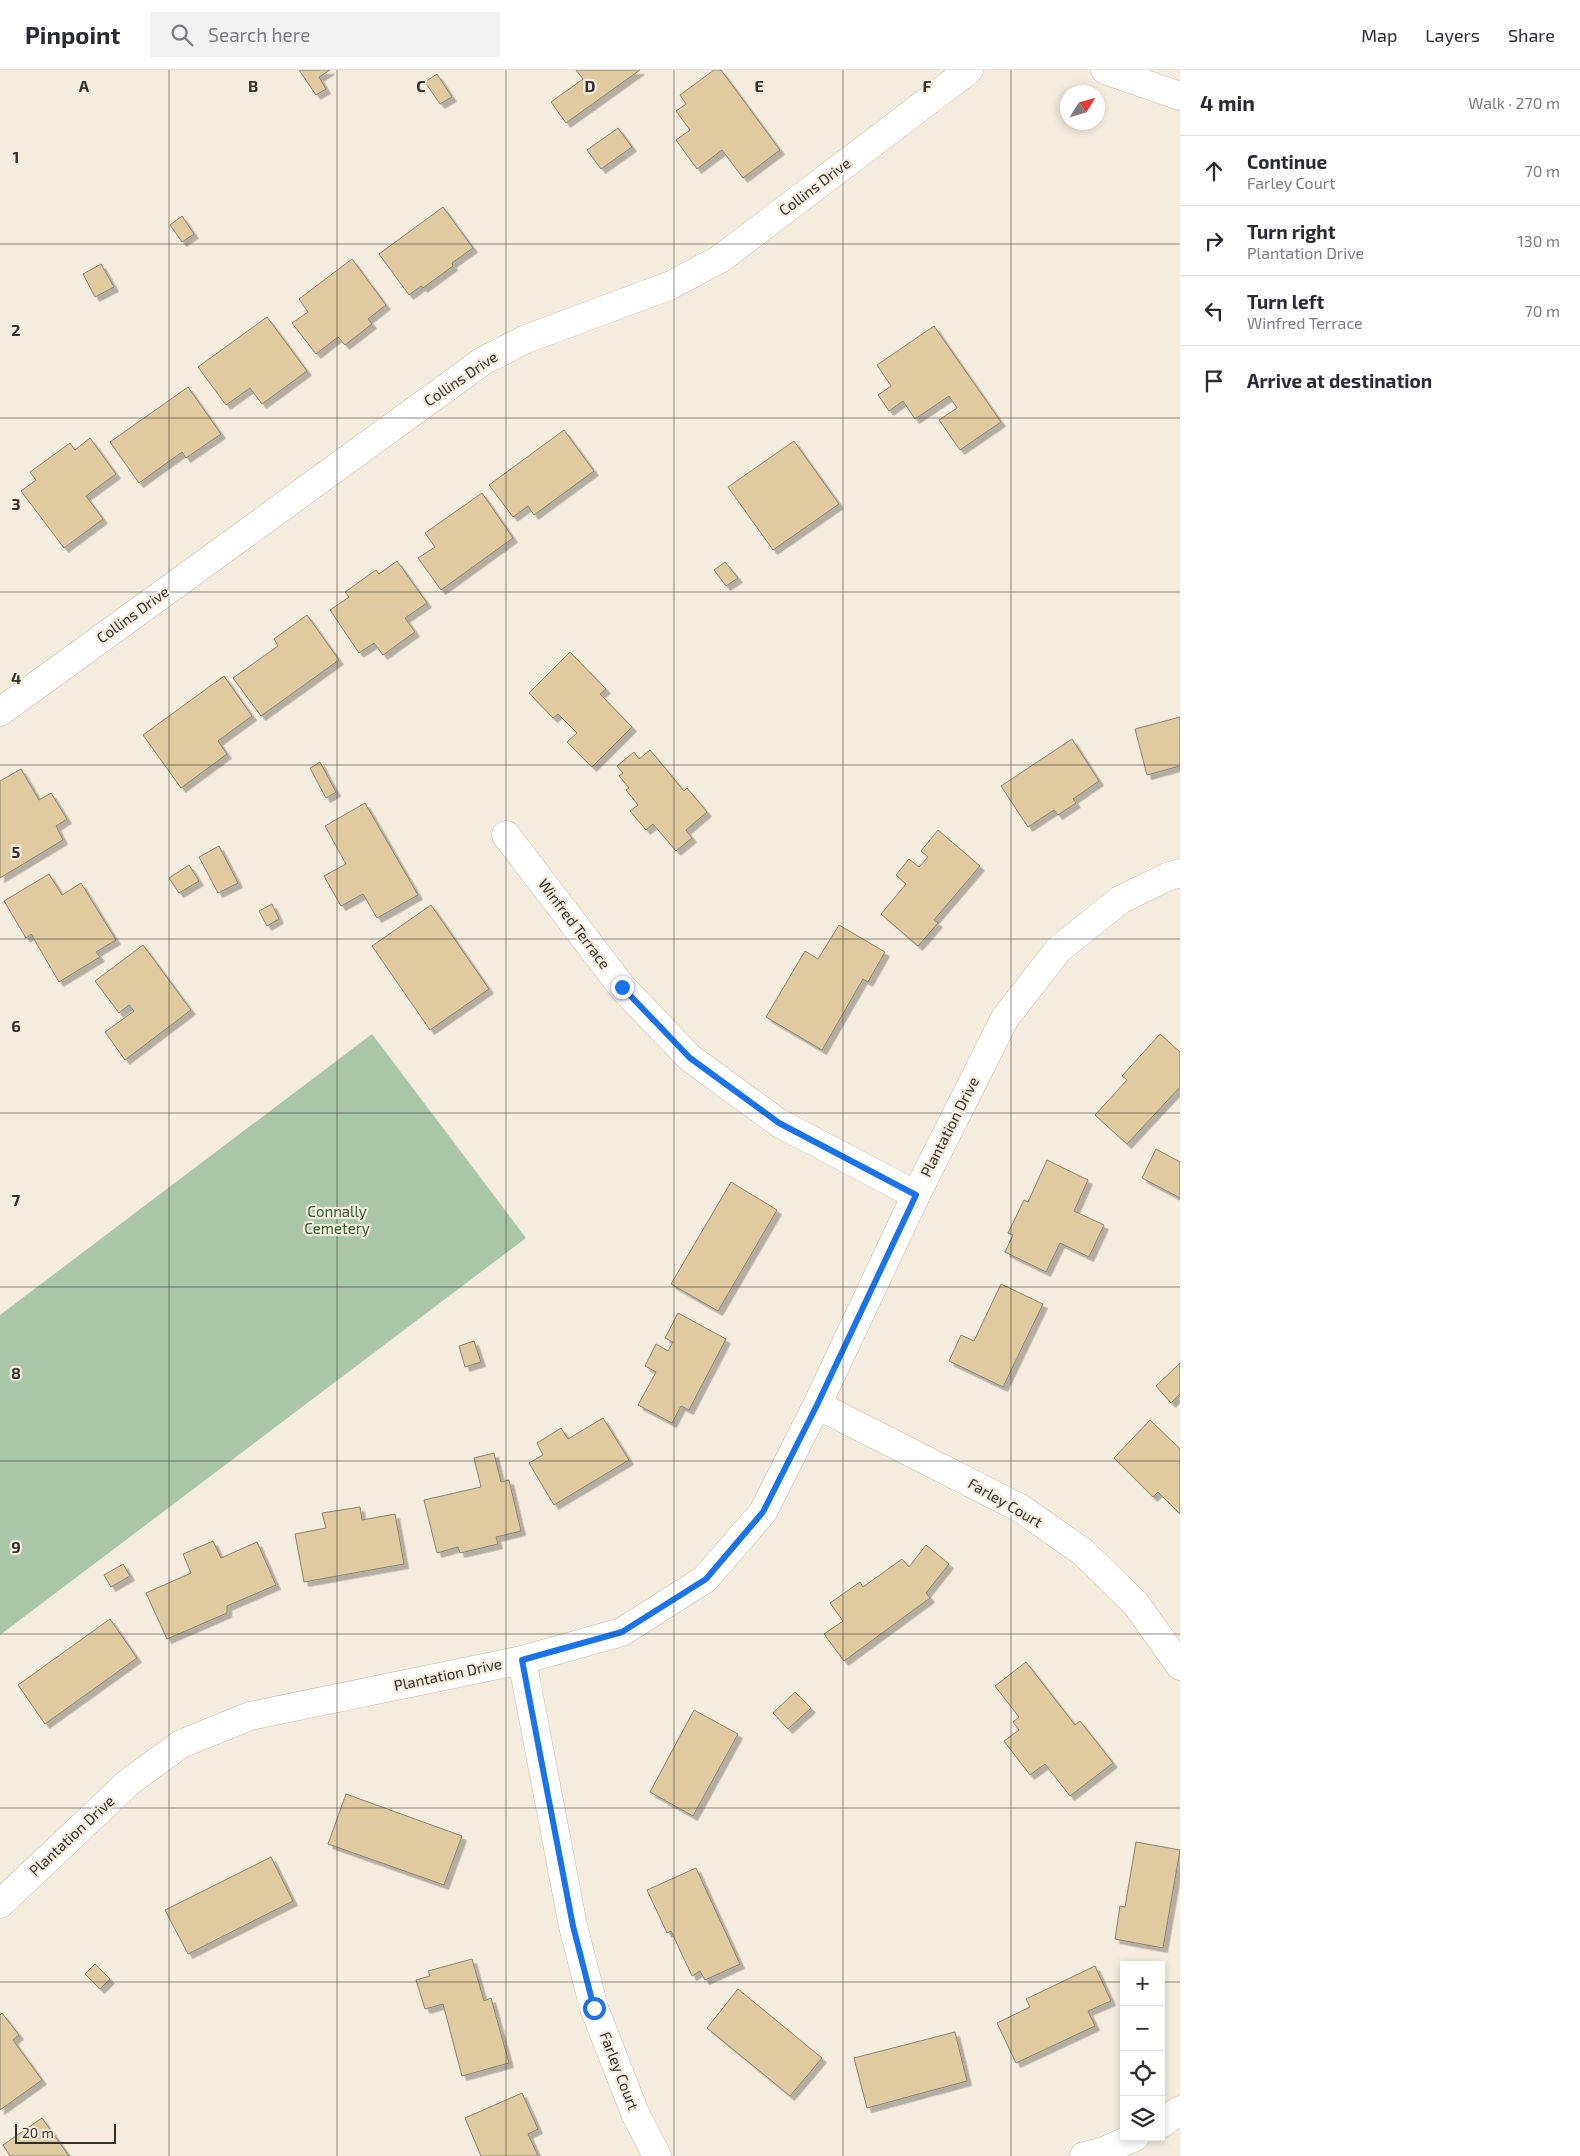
<!DOCTYPE html>
<meta charset="utf-8">
<style>
:root{--surface:#fff;--page:#f2f2f3;--text:#2b2b33;--muted:#7c7c81;--line:#e1e1e2}
body{margin:0;font-family:"Exo 2",sans-serif;background:var(--page);color:var(--text)}
.controls{position:absolute;right:15px;bottom:15px;display:grid;overflow:hidden;border-radius:0px;box-shadow:0 2px 8px #0003}
.controls button{width:45px;height:45px;display:grid;place-items:center;padding:0;border:0;border-bottom:1px solid var(--line);background:var(--surface);color:var(--text);font:25px sans-serif}
.compass{position:absolute;left:1060px;top:15px;width:45px;height:45px;border-radius:50%;background:var(--surface);box-shadow:0 2px 8px #0003;rotate:53deg}
.scale{position:absolute;left:15px;bottom:12px;width:101px;box-sizing:border-box;padding-left:5px;border:2px solid #33302a;border-top:0;font-size:14px;line-height:18px;white-space:nowrap;color:#33302a;-webkit-text-stroke:4px #f4ecdd;paint-order:stroke}
.stop{position:absolute;width:15px;height:15px;margin:-11px;border:4px solid #1a73e8;border-radius:50%;background:#fff}
.stop.end{background:#1a73e8;border-color:#fff;box-shadow:0 1px 5px #0008}
.list{margin:0;padding:0;list-style:none}
h2{display:flex;justify-content:space-between;align-items:center;height:65px;margin:0;padding:0 20px;font-size:21px}
h2 small{font-size:16px;font-weight:400;color:var(--muted)}
.list li{display:grid;grid-template-columns:32px 1fr auto;gap:15px;align-items:center;box-sizing:border-box;height:70px;padding:0 20px;border-top:1px solid var(--line)}
.list b{display:block;font-size:19px;white-space:nowrap}
.list p{margin:0;font-size:16px;white-space:nowrap;color:var(--muted)}
.list em{font-size:16px;font-style:normal;color:var(--muted)}
.icon{flex:none;width:28px;height:28px;fill:none;stroke:currentColor;stroke-width:2;stroke-linecap:round;stroke-linejoin:round}
.map{position:relative;flex:none;width:1180px;height:2086px;overflow:hidden}
header{display:flex;align-items:center;gap:30px;box-sizing:border-box;height:70px;padding:0 25px;background:var(--surface);border-bottom:1px solid var(--line)}
header strong{font-size:24px}
nav{display:flex;gap:28px;margin-inline-start:auto;font-size:18px}
.search{width:350px;height:45px;background:var(--page);display:flex;align-items:center;gap:12px;box-sizing:border-box;padding:0 18px;border-radius:0px;color:var(--muted);font-size:19px}
main{display:flex}
aside{flex:1;background:var(--surface)}
.map>svg:first-child{display:block}
.green{fill:#a9c6a6}
.building{fill:#e0caa0;stroke:#878073;filter:url(#shadow)}
.lines{fill:none;stroke-linecap:round;stroke-linejoin:round}
.street-casing{stroke:#c3bcad;stroke-width:29}
.secondary-casing{stroke:#c3bcad;stroke-width:29}
.street{stroke:#fff;stroke-width:28}
.secondary{stroke:#fff;stroke-width:28}
.route{stroke:#1a73e8;stroke-width:6}
.grid{fill:none;stroke:#33302a;stroke-width:1;stroke-opacity:0.55}
.labels{text-anchor:middle;stroke-width:4.5;stroke-linejoin:round;paint-order:stroke}
.street-label{font-size:15px;fill:#33302a;stroke:#f4ecdd}
.park-label{font-size:15px;fill:#32602f;stroke:#f4ecdd}
.grid-label{font-size:16px;text-anchor:middle;font-weight:bold;fill:#33302a;stroke:#f4ecdd;stroke-width:4.5;stroke-linejoin:round;paint-order:stroke}
</style>
<header>
<strong>Pinpoint</strong>
<div class="search"><svg class="icon" aria-label="search" viewBox="0 0 24 24"><circle cx="10" cy="10" r="6"/><path d="M15 15l6 6"/></svg>Search here</div>
<nav><a>Map</a><a>Layers</a><a>Share</a></nav>
</header>
<main>
<div class="map">
<svg width="1180" height="2086" viewBox="0 0 1180 2086">
<defs>
<filter id="shadow"><feDropShadow dx="4.5" dy="4.5" stdDeviation="0" flood-color="#0004"/></filter>
</defs>
<rect width="100%" height="100%" fill="#f4ecdd"/>
<path class="green" d="M372 964 526 1168 0 1565V1245Z"/>
<path class="building" d="M299 0H330L319 7 326 19 316 25Z
M576 0H640L566 53 551 32 583 9Z
M714 0H721L780 80 743 108 722 80 697 99 676 70 690 60 676 41 686 34 680 25Z
M437 4 452 27 440 34 425 12Z
M618 58 632 77 601 99 587 80Z
M443 137 473 178 452 193 453 196 423 218 421 216 409 225 379 184Z
M182 146 194 164 182 172 170 155Z
M352 189 386 235 368 249 372 254 345 275 338 267 316 284 292 253 308 242 299 229Z
M101 194 114 217 95 227 83 204Z
M267 247 307 301 262 334 250 318 226 335 198 297Z
M934 256 1001 352 960 380 939 350 957 338 949 326 915 349 903 331 889 341 878 325 891 316 877 295Z
M188 317 221 364 186 388 182 382 139 413 110 372Z
M564 360 594 401 534 445 528 436 513 447 489 415Z
M90 368 116 404 86 426 103 449 64 478 21 421 36 410 30 402 70 373 75 380Z
M794 371 839 434 773 480 728 417Z
M482 423 513 468 441 520 418 488 435 477 425 463Z
M397 491 427 533 405 548 415 562 383 585 374 573 359 583 330 540 349 527 345 522 376 500 379 504Z
M725 492 738 508 726 516 714 500Z
M307 545 339 590 261 646 233 608 278 576 274 569Z
M570 582 606 619 600 624 632 657 592 697 567 672 577 663 558 644 553 648 529 623Z
M224 606 252 646 218 671 227 684 181 718 143 665Z
M1180 647V696L1147 705 1135 659Z
M1072 669 1099 711 1073 729 1076 733 1058 745 1054 740 1028 757 1001 716Z
M650 680 684 721 687 718 707 742 686 760 692 768 676 781 653 754 646 760 630 741 638 735 626 720 629 718 619 706 623 703 617 696 634 682 639 689Z
M320 692 336 722 326 728 310 698Z
M21 699 39 730 51 723 67 749 56 756 63 770 0 808V711Z
M365 733 418 825 377 848 363 824 341 836 324 806 346 794 325 756Z
M938 760 980 796 934 850 938 853 918 876 881 844 906 814 896 805 909 789 919 797 928 787 921 781Z
M219 776 238 813 218 823 199 787Z
M189 795 199 811 179 823 169 808Z
M49 804 62 825 81 813 116 870 96 882 100 887 59 912 31 864 26 868 4 831Z
M272 834 279 849 267 856 259 841Z
M431 835 489 919 430 960 372 876Z
M839 855 885 882 868 912 863 909 822 980 766 947 805 881 818 889Z
M143 875 191 940 125 990 105 962 134 941 129 935 119 943 95 911Z
M1160 964 1180 982V1017L1127 1074 1095 1045 1127 1010 1122 1006Z
M1156 1079 1180 1092V1128L1142 1108Z
M1047 1090 1088 1110 1074 1141 1104 1155 1089 1187 1060 1173 1046 1202 1005 1182 1013 1165 1008 1163 1024 1130 1028 1132Z
M731 1112 777 1140 718 1241 671 1214Z
M1001 1214 1043 1234 1003 1317 949 1291 961 1265 974 1271Z
M678 1243 726 1269 689 1340 681 1336 672 1353 638 1335 656 1302 645 1296 656 1274 668 1281 673 1272 665 1268Z
M474 1271 481 1292 465 1297 459 1276Z
M1180 1293V1324L1171 1333 1156 1316Z
M603 1348 629 1390 554 1435 529 1393 543 1385 537 1373 561 1358 568 1369Z
M1150 1350 1180 1379V1444L1158 1422 1153 1427 1114 1388Z
M494 1383 501 1412 509 1410 521 1461 496 1467 498 1474 460 1483 458 1477 437 1483 424 1430 481 1417 474 1388Z
M360 1437 362 1450 395 1444 404 1494 304 1512 295 1464 326 1458 322 1443Z
M213 1471 221 1488 257 1472 276 1515 227 1536V1543L167 1569 146 1523 191 1503 183 1484Z
M926 1475 949 1494 926 1523 930 1528 844 1591 824 1564 843 1551 830 1533 860 1512 863 1517 902 1489 909 1497Z
M123 1494 130 1506 111 1517 104 1505Z
M110 1549 137 1588 45 1654 18 1615Z
M1026 1592 1075 1655 1080 1651 1113 1693 1070 1726 1045 1694 1030 1705 1004 1671 1019 1660 1013 1652 1019 1647 995 1616Z
M795 1622 811 1638 788 1659 773 1643Z
M694 1640 738 1664 693 1746 650 1722Z
M346 1724 462 1766 444 1815 328 1774Z
M1136 1772 1180 1780 1163 1878 1115 1869 1120 1836 1125 1837Z
M271 1787 293 1831 188 1884 165 1840Z
M696 1798 740 1894 705 1910 700 1901 692 1906 671 1861 667 1863 647 1820Z
M472 1889 484 1931 491 1928 509 1993 462 2006 443 1934 425 1939 416 1910 430 1906 428 1901Z
M95 1894 110 1909 100 1919 85 1904Z
M1095 1896 1111 1931 1088 1941 1095 1956 1016 1993 997 1953 1030 1937 1026 1929Z
M738 1919 822 1988 790 2026 707 1958Z
M2 1943 19 1965 13 1970 42 2010 0 2040V1945Z
M955 1962 967 2011 867 2038 854 1988Z
M522 2023 538 2059 528 2064 538 2086H481L465 2048Z
M42 2048 69 2086H10L3 2075Z"/>
<g class="lines">
<defs>
<path id="street" d="M0 642 483 291 526 269 669 216 720 189 969 0
M506 765 622 917 690 988 779 1053 916 1125
M817 1335 1020 1438 1083 1482 1136 1534 1180 1596
M522 1590 573 1856 594 1938 635 2043 657 2086
M0 1834 129 1712 181 1674 250 1646 522 1590 622 1562 705 1509 763 1442 817 1335 916 1125 1005 948 1059 879 1120 830 1167 807 1180 803
M1161 2054 1180 2040
M1084 2086 1104 2081 1135 2067"/>
<path id="secondary" d="M1105 0 1180 26"/>
</defs>
<use href="#street" class="street-casing"/>
<use href="#secondary" class="secondary-casing"/>
<use href="#street" class="street"/>
<use href="#secondary" class="secondary"/>
</g>
<g class="lines">
<path class="route" d="M594 1938 573 1856 522 1590 622 1562 706 1509 763 1442 817 1335 916 1125 779 1053 690 988 622 917"/>
</g>
<path class="grid" d="M169 0V2086M337 0V2086M506 0V2086M674 0V2086M843 0V2086M1011 0V2086M0 174H1180M0 348H1180M0 522H1180M0 695H1180M0 869H1180M0 1043H1180M0 1217H1180M0 1391H1180M0 1564H1180M0 1738H1180M0 1912H1124M1161 1912H1180"/>
<g class="labels">
<g class="street-label">
<text transform="translate(815 117) rotate(-37)" y="5">Collins Drive</text>
<text transform="translate(461 309) rotate(-34)" y="5">Collins Drive</text>
<text transform="translate(133 545) rotate(-36)" y="5">Collins Drive</text>
<text transform="translate(574 854) rotate(53)" y="5">Winfred Terrace</text>
<text transform="translate(950 1057) rotate(-63)" y="5">Plantation Drive</text>
<text transform="translate(1005 1433) rotate(30)" y="5">Farley Court</text>
<text transform="translate(448 1605) rotate(-12)" y="5">Plantation Drive</text>
<text transform="translate(72 1766) rotate(-43)" y="5">Plantation Drive</text>
<text transform="translate(619 2001) rotate(69)" y="5">Farley Court</text>
</g>
<g class="park-label">
<text x="337" y="1147">Connally<tspan x="337" dy="17">Cemetery</tspan></text>
</g>
</g>
<g class="grid-label">
<text x="84" y="22">A</text>
<text x="253" y="22">B</text>
<text x="421" y="22">C</text>
<text x="590" y="22">D</text>
<text x="759" y="22">E</text>
<text x="927" y="22">F</text>
<text x="16" y="93">1</text>
<text x="16" y="266">2</text>
<text x="16" y="440">3</text>
<text x="16" y="614">4</text>
<text x="16" y="788">5</text>
<text x="16" y="962">6</text>
<text x="16" y="1136">7</text>
<text x="16" y="1309">8</text>
<text x="16" y="1483">9</text>
</g>
</svg>
<div class="controls">
<button>+</button>
<button>−</button>
<button><svg class="icon" aria-label="locate" viewBox="0 0 24 24"><circle cx="12" cy="12" r="6"/><path d="M12 2v4M12 18v4M2 12h4M18 12h4"/></svg></button>
<button><svg class="icon" aria-label="layers" viewBox="0 0 24 24"><path d="M12 4l9 5-9 5-9-5zM3 14l9 5 9-5"/></svg></button>
</div>
<svg class="compass" viewBox="-18 -18 36 36"><path d="M0-13l5 13h-10z" fill="#e53935"/><path d="M0 13l5-13h-10z" fill="#7c7c81"/></svg>
<div class="scale">20 m</div>
<div class="stop" style="left:594px;top:1938px"></div>
<div class="stop end" style="left:622px;top:917px"></div>
</div>
<aside>
<h2>4 min<small>Walk · 270 m</small></h2>
<ul class="list">
<li><svg class="icon" aria-label="ahead" viewBox="0 0 24 24"><path d="M12 20V5M6 11l6-6 6 6"/></svg><div><b>Continue</b><p>Farley Court</p></div><em>70 m</em></li>
<li><svg class="icon" aria-label="right" viewBox="0 0 24 24"><path d="M7 20v-9h11M14 6l5 5-5 5"/></svg><div><b>Turn right</b><p>Plantation Drive</p></div><em>130 m</em></li>
<li><svg class="icon" aria-label="left" viewBox="0 0 24 24"><path d="M17 20v-9H6M10 6l-5 5 5 5"/></svg><div><b>Turn left</b><p>Winfred Terrace</p></div><em>70 m</em></li>
<li><svg class="icon" aria-label="arrive" viewBox="0 0 24 24"><path d="M6 21V4h12l-3 4 3 4H6"/></svg><div><b>Arrive at destination</b></div></li>
</ul>
</aside>
</main>
